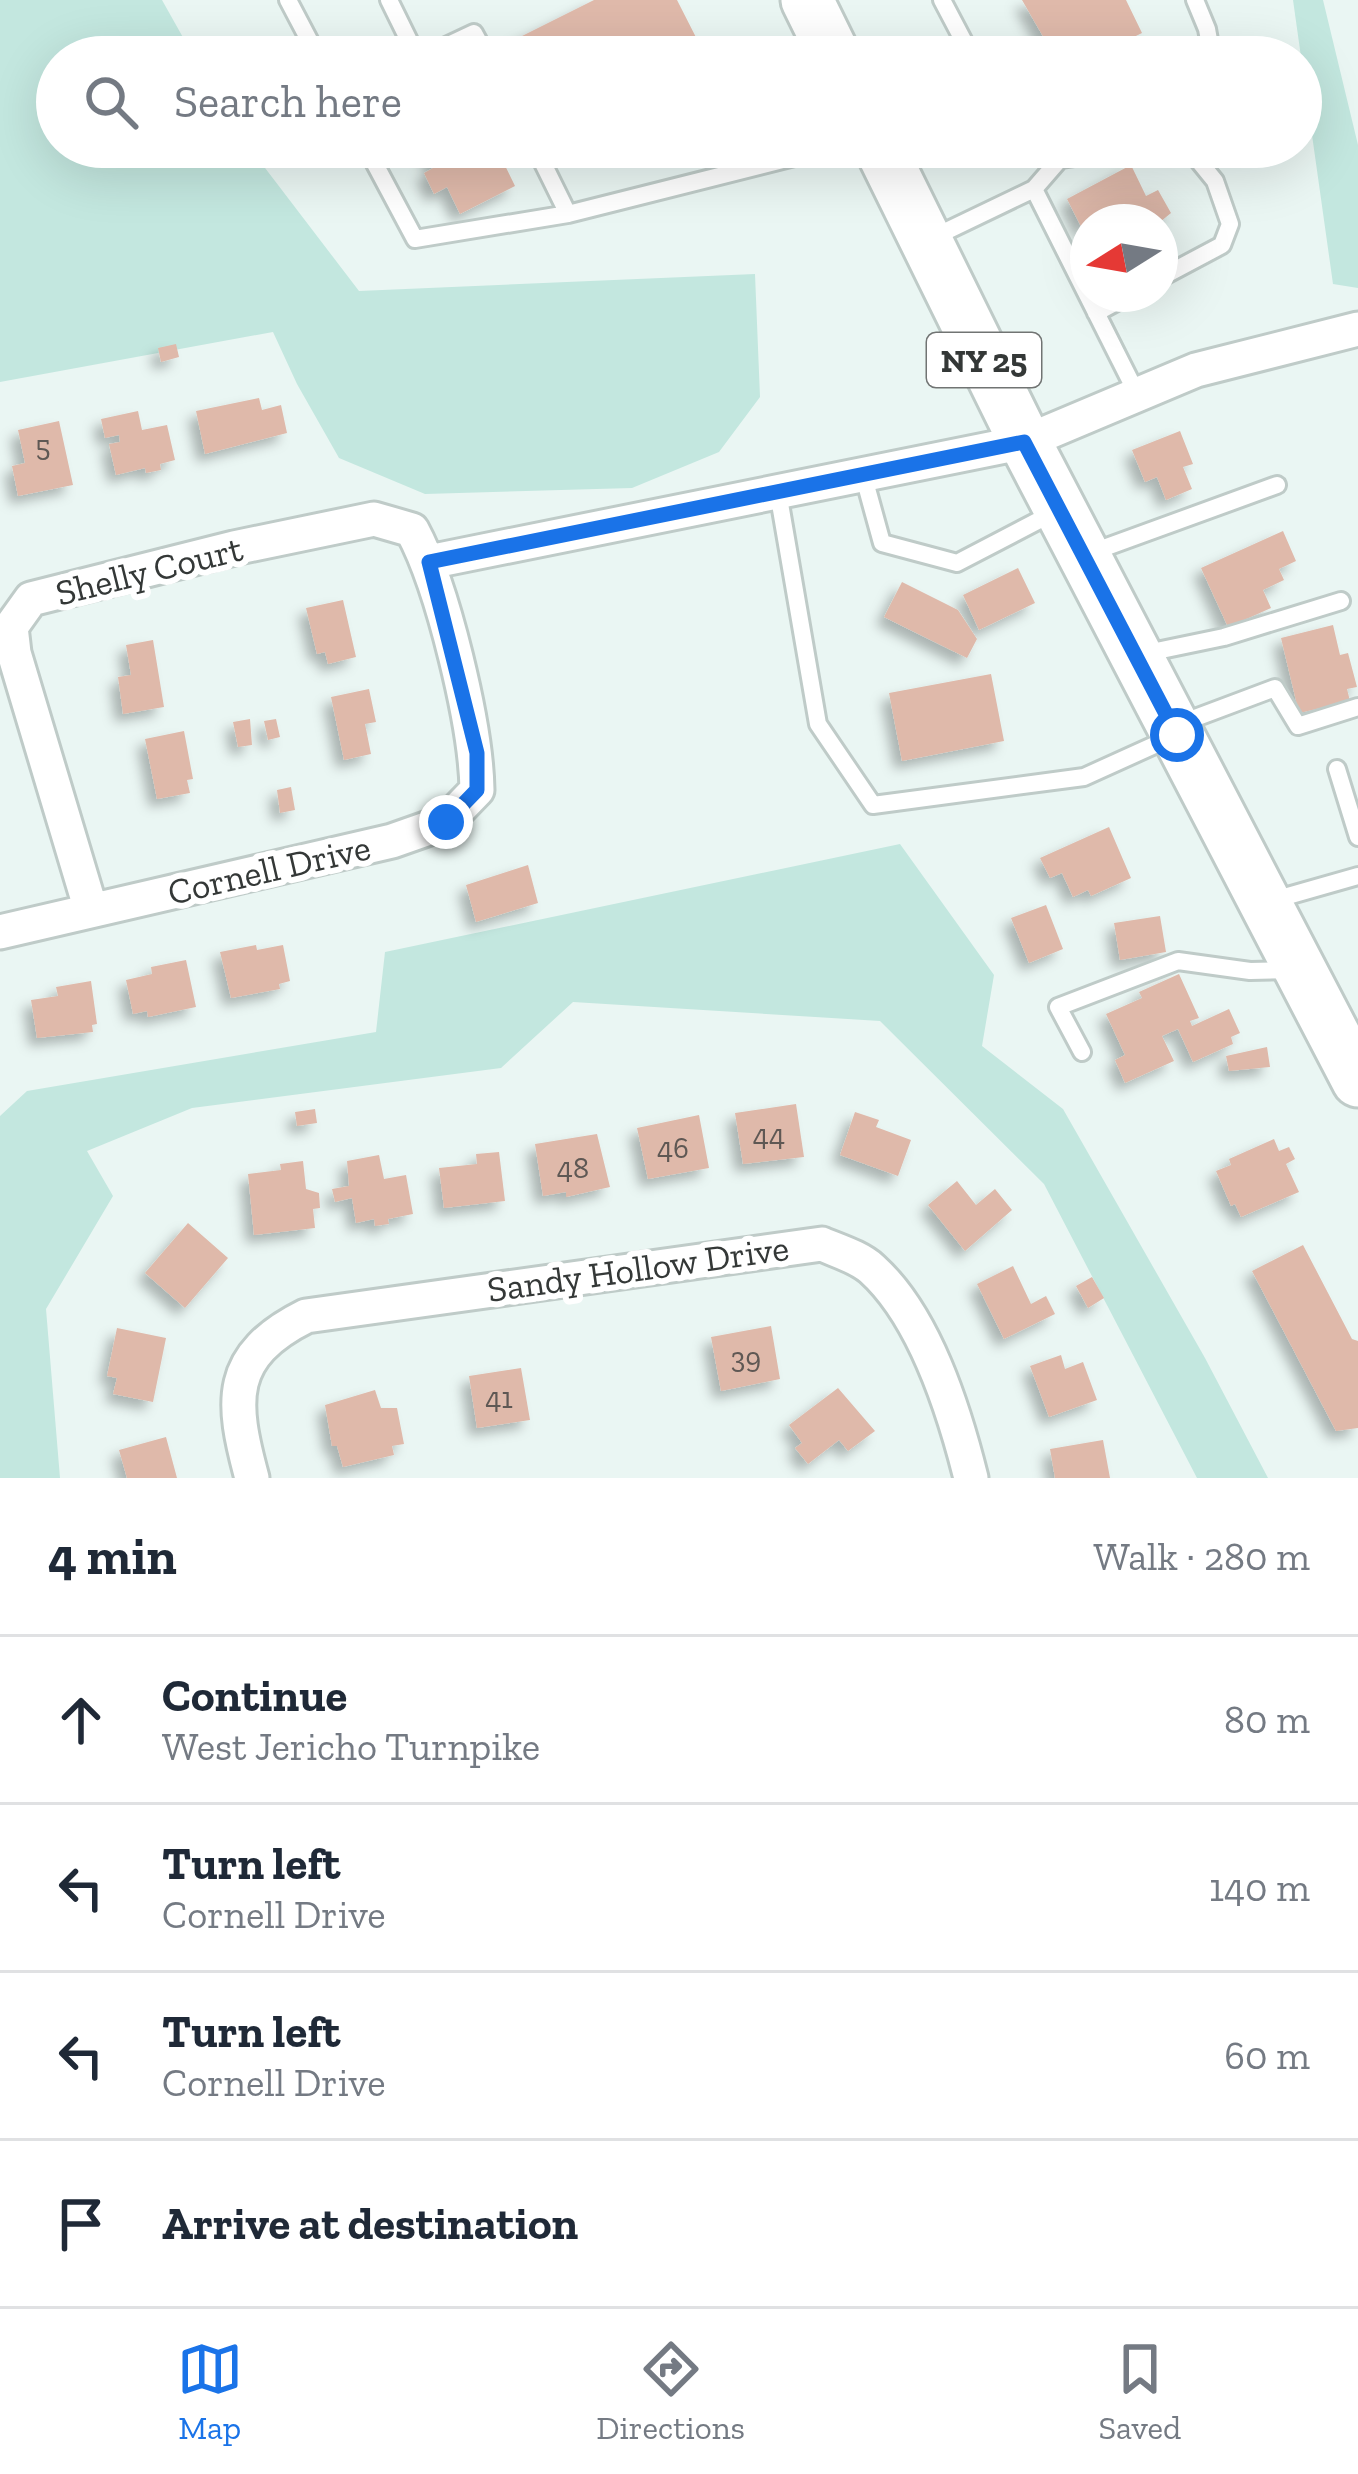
<!DOCTYPE html>
<meta charset="utf-8">
<style>
:root{--surface:#fff;--page:#f6f6f7;--text:#1f2937;--muted:#747a83;--line:#e0e1e3;--accent:#1a73e8}
body{margin:0;font-family:"Zilla Slab",serif;background:var(--page);color:var(--text)}
.compass{position:absolute;left:1070px;top:204px;width:108px;height:108px;border-radius:50%;background:var(--surface);box-shadow:0 12px 48px #0002;rotate:259deg}
.stop{position:absolute;width:36px;height:36px;margin:-27px;border:9px solid #1a73e8;border-radius:50%;background:#fff}
.stop.end{background:#1a73e8;border-color:#fff;box-shadow:0 3px 12px #0008}
.list{margin:0;padding:0;list-style:none}
h2{display:flex;justify-content:space-between;align-items:center;height:156px;margin:0;padding:0 48px;font-size:51px}
h2 small{font-size:39px;font-weight:400;color:var(--muted)}
.list li{display:grid;grid-template-columns:78px 1fr auto;gap:36px;align-items:center;box-sizing:border-box;height:168px;padding:0 48px;border-top:3px solid var(--line)}
.list b{display:block;font-size:45px;white-space:nowrap}
.list p{margin:0;font-size:39px;white-space:nowrap;color:var(--muted)}
.list em{font-size:39px;font-style:normal;color:var(--muted)}
.icon{flex:none;width:66px;height:66px;fill:none;stroke:currentColor;stroke-width:2;stroke-linecap:round;stroke-linejoin:round}
.map{position:relative;flex:none;width:1358px;height:1478px;overflow:hidden}
.search{position:absolute;background:var(--surface);box-shadow:0 12px 48px #0002;left:36px;right:36px;top:36px;height:132px;display:flex;align-items:center;gap:30px;box-sizing:border-box;padding:0 42px;border-radius:66px;color:var(--muted);font-size:45px}
.sheet{height:828px;background:var(--surface)}
nav{display:flex;justify-content:space-around;align-items:center;box-sizing:border-box;height:168px;border-top:3px solid var(--line);background:var(--surface);font-size:33px;color:var(--muted)}
nav a{display:grid;justify-items:center;gap:6px}
nav .on{color:var(--accent)}
.map>svg:first-child{display:block}
.green{fill:#c3e7df}
.building{fill:#dfb9aa;filter:url(#shadow)}
.lines{fill:none;stroke-linecap:round;stroke-linejoin:round}
.lane-casing{stroke:#bfcbc8;stroke-width:22}
.street-casing{stroke:#bfcbc8;stroke-width:39}
.primary-casing{stroke:#bfcbc8;stroke-width:57}
.lane{stroke:#fff;stroke-width:16}
.street{stroke:#fff;stroke-width:33}
.primary{stroke:#fff;stroke-width:51}
.route{stroke:#1a73e8;stroke-width:15}
.labels{text-anchor:middle;stroke-width:12;stroke-linejoin:round;paint-order:stroke}
.number-label{font-size:30px;fill:#5f5854}
.shield{fill:#fff;stroke:#717473;stroke-width:3}
.shield-label{font-size:33px;font-weight:bold;fill:#343837}
.street-label{font-size:36px;fill:#343837;stroke:#fff}
</style>
<div class="map">
<svg width="1358" height="1478" viewBox="0 0 1358 1478">
<defs>
<filter id="shadow"><feDropShadow dx="-8" dy="8" stdDeviation="6" flood-color="#0004"/></filter>
</defs>
<rect width="100%" height="100%" fill="#eaf6f3"/>
<path class="green" d="M0 0H162L194 57H57V147H249L359 291 755 274 760 397 719 452 632 488 425 494 339 458 297 384 273 332 0 382Z
M1293 0H1323L1358 145V288L1333 284Z
M900 844 994 975 982 1046 1063 1109 1205 1358 1268 1478H1197L1044 1184 880 1021 573 1002 501 1068 192 1108 87 1151 113 1196 46 1309 60 1478H0V1116L27 1091 376 1032 385 952Z"/>
<path class="building" d="M594 0H677L706 57H525L516 39Z
M1022 0H1126L1142 33 1093 57H1055Z
M425 147H496L515 186 460 214 447 187 434 194 424 173 435 167Z
M1131 165 1146 196 1158 190 1171 213 1160 222H1088V240L1067 199Z
M176 344 179 357 161 362 158 348Z
M259 398 262 410 281 405 287 433 205 454 196 411Z
M138 411 142 430 167 425 175 460 160 464 161 470 146 473 145 468 116 475 109 444 120 442 119 435 105 438 101 419Z
M59 421 73 485 18 496 12 466 25 463 18 430Z
M1180 431 1193 464 1183 467 1192 489 1166 500 1157 477 1145 482 1132 450Z
M1283 531 1296 561 1279 569 1284 580 1263 590 1271 608 1228 627 1201 568Z
M1018 568 1035 603 979 630 963 595Z
M902 582 958 610 977 639 967 658 884 617Z
M343 600 356 657 328 664 325 652 317 654 306 608Z
M1333 625 1340 655 1348 653 1357 687 1347 689 1350 701 1299 713 1281 638Z
M153 640 164 707 123 714 118 677 131 675 126 645Z
M991 674 1004 741 902 761 889 693Z
M369 689 376 722 365 724 371 754 344 760 331 697Z
M250 719 252 745 238 747 233 722Z
M276 719 280 737 268 740 264 721Z
M184 731 193 779 187 780 190 793 157 799 145 739Z
M291 787 295 810 280 813 277 790Z
M1109 827 1131 878 1091 896 1088 890 1073 897 1062 873 1050 878 1040 858Z
M528 865 538 903 476 922 466 885Z
M1046 905 1063 949 1029 963 1011 918Z
M1160 916 1166 952 1120 960 1114 923Z
M256 945 257 950 283 945 290 981 279 984 280 989 231 998 220 952Z
M186 960 196 1007 148 1017 147 1011 133 1014 126 980 152 974 151 967Z
M1179 974 1199 1018 1190 1021 1192 1026 1229 1009 1240 1033 1231 1037 1233 1044 1193 1062 1178 1029 1162 1036 1174 1061 1125 1083 1115 1060 1125 1055 1106 1014 1142 998 1139 992Z
M91 981 97 1024 92 1025 93 1032 37 1038 31 1000 58 996 56 987Z
M1267 1047 1270 1067 1229 1071 1226 1056Z
M796 1104 804 1157 743 1164 735 1113Z
M315 1109 317 1123 297 1126 295 1112Z
M855 1112 879 1120 876 1127 911 1140 898 1176 840 1155Z
M699 1115 709 1168 648 1179 637 1128Z
M597 1134 610 1187 566 1197V1192L543 1196 535 1144Z
M1274 1139 1279 1151 1289 1147 1295 1159 1286 1164 1299 1192 1241 1217 1235 1204 1231 1206 1216 1171 1231 1165 1229 1159Z
M499 1152 505 1201 444 1208 439 1168 477 1164 476 1154Z
M379 1155 384 1179 406 1175 413 1214 388 1219 389 1224 375 1226 374 1219 356 1223 352 1198 335 1202 332 1189 349 1186 347 1161Z
M303 1161 306 1189 319 1193 320 1208 313 1209 315 1228 254 1235 248 1174 281 1170 280 1164Z
M957 1181 976 1205 995 1189 1012 1210 965 1251 928 1205Z
M188 1223 228 1258 185 1308 145 1273Z
M1303 1245 1352 1339 1358 1341V1428L1336 1431 1252 1271Z
M1013 1266 1031 1304 1046 1296 1055 1314 1004 1339 977 1284Z
M1092 1277 1104 1298 1088 1308 1076 1286Z
M771 1326 780 1379 721 1391 711 1337Z
M117 1328 166 1338 153 1402 113 1394 117 1378 107 1376Z
M1061 1355 1065 1369 1083 1362 1097 1400 1049 1417 1030 1366Z
M521 1368 530 1420 477 1428 469 1376Z
M838 1388 875 1431 848 1451 839 1440 808 1464 795 1448 802 1443 789 1425Z
M375 1390 381 1408H397L404 1444 392 1446 394 1455 343 1467 337 1446H332L325 1405Z
M166 1437 177 1478H127L119 1450Z
M1103 1440 1110 1478H1055L1050 1449Z"/>
<g class="lines">
<defs>
<path id="lane" d="M288 0 318 57
M389 0 417 57
M942 0 972 57
M1195 0 1207 29 1211 51 1206 57
M423 57 474 33 487 57
M366 147 415 239 568 214 834 147
M535 147 568 214
M932 238 1034 189
M1096 313 1131 294
M1137 394 1034 189 1060 159 1128 149H1189L1215 181 1230 224 1222 245 1160 278
M863 474 882 543 957 563 1053 513
M778 492 818 724 873 805 1084 777 1170 738
M1090 553 1277 485
M1142 654 1224 637 1341 601
M1179 724 1275 688 1298 726 1358 707
M1337 769 1358 837
M1270 901 1358 876
M1082 1052 1058 1007 1178 961 1250 971 1292 970"/>
<path id="street" d="M429 562 1025 442 1196 370 1358 329
M0 932 392 841 446 822 477 790C476 725 443 587 412 530L374 519 234 548 31 599 11 627 14 653 91 910
M252 1478C231 1401 226 1356 306 1316L822 1244C838 1251 859 1257 872 1269 925 1317 954 1410 971 1478"/>
<path id="primary" d="M807 0 835 57
M880 147 1025 442 1358 1081"/>
</defs>
<use href="#lane" class="lane-casing"/>
<use href="#street" class="street-casing"/>
<use href="#primary" class="primary-casing"/>
<use href="#lane" class="lane"/>
<use href="#street" class="street"/>
<use href="#primary" class="primary"/>
</g>
<g class="lines">
<path class="route" d="M446 822 477 790V753L429 562 1024 442 1177 735"/>
</g>
<g class="labels">
<g class="number-label">
<text x="43" y="456">5</text>
<text x="769" y="1145">44</text>
<text x="673" y="1158">46</text>
<text x="573" y="1178">48</text>
<text x="746" y="1368">39</text>
<text x="499" y="1408">41</text>
</g>
<rect class="shield" x="927" y="333" width="114" height="54" rx="9"/>
<g class="shield-label">
<text x="984" y="372">NY 25</text>
</g>
<g class="street-label">
<text transform="translate(149 570) rotate(-14)" y="13">Shelly Court</text>
<text transform="translate(269 869) rotate(-13)" y="13">Cornell Drive</text>
<text transform="translate(638 1268) rotate(-8)" y="13">Sandy Hollow Drive</text>
</g>
</g>
</svg>
<svg class="compass" viewBox="-18 -18 36 36"><path d="M0-13l5 13h-10z" fill="#e53935"/><path d="M0 13l5-13h-10z" fill="#747a83"/></svg>
<div class="stop" style="left:1177px;top:735px"></div>
<div class="stop end" style="left:446px;top:822px"></div>
<div class="search"><svg class="icon" aria-label="search" viewBox="0 0 24 24"><circle cx="10" cy="10" r="6"/><path d="M15 15l6 6"/></svg>Search here</div>
</div>
<section class="sheet">
<h2>4 min<small>Walk · 280 m</small></h2>
<ul class="list">
<li><svg class="icon" aria-label="ahead" viewBox="0 0 24 24"><path d="M12 20V5M6 11l6-6 6 6"/></svg><div><b>Continue</b><p>West Jericho Turnpike</p></div><em>80 m</em></li>
<li><svg class="icon" aria-label="left" viewBox="0 0 24 24"><path d="M17 20v-9H6M10 6l-5 5 5 5"/></svg><div><b>Turn left</b><p>Cornell Drive</p></div><em>140 m</em></li>
<li><svg class="icon" aria-label="left" viewBox="0 0 24 24"><path d="M17 20v-9H6M10 6l-5 5 5 5"/></svg><div><b>Turn left</b><p>Cornell Drive</p></div><em>60 m</em></li>
<li><svg class="icon" aria-label="arrive" viewBox="0 0 24 24"><path d="M6 21V4h12l-3 4 3 4H6"/></svg><div><b>Arrive at destination</b></div></li>
</ul>
</section>
<nav>
<a class="on"><svg class="icon" aria-label="map" viewBox="0 0 24 24"><path d="M3 6l6-2 6 2 6-2v14l-6 2-6-2-6 2zM9 4v14M15 6v14"/></svg>Map</a>
<a><svg class="icon" aria-label="directions" viewBox="0 0 24 24"><path d="M12 3l9 9-9 9-9-9zM9 14v-3h6M13 9l2 2-2 2"/></svg>Directions</a>
<a><svg class="icon" aria-label="saved" viewBox="0 0 24 24"><path d="M7 4h10v16l-5-4-5 4z"/></svg>Saved</a>
</nav>
